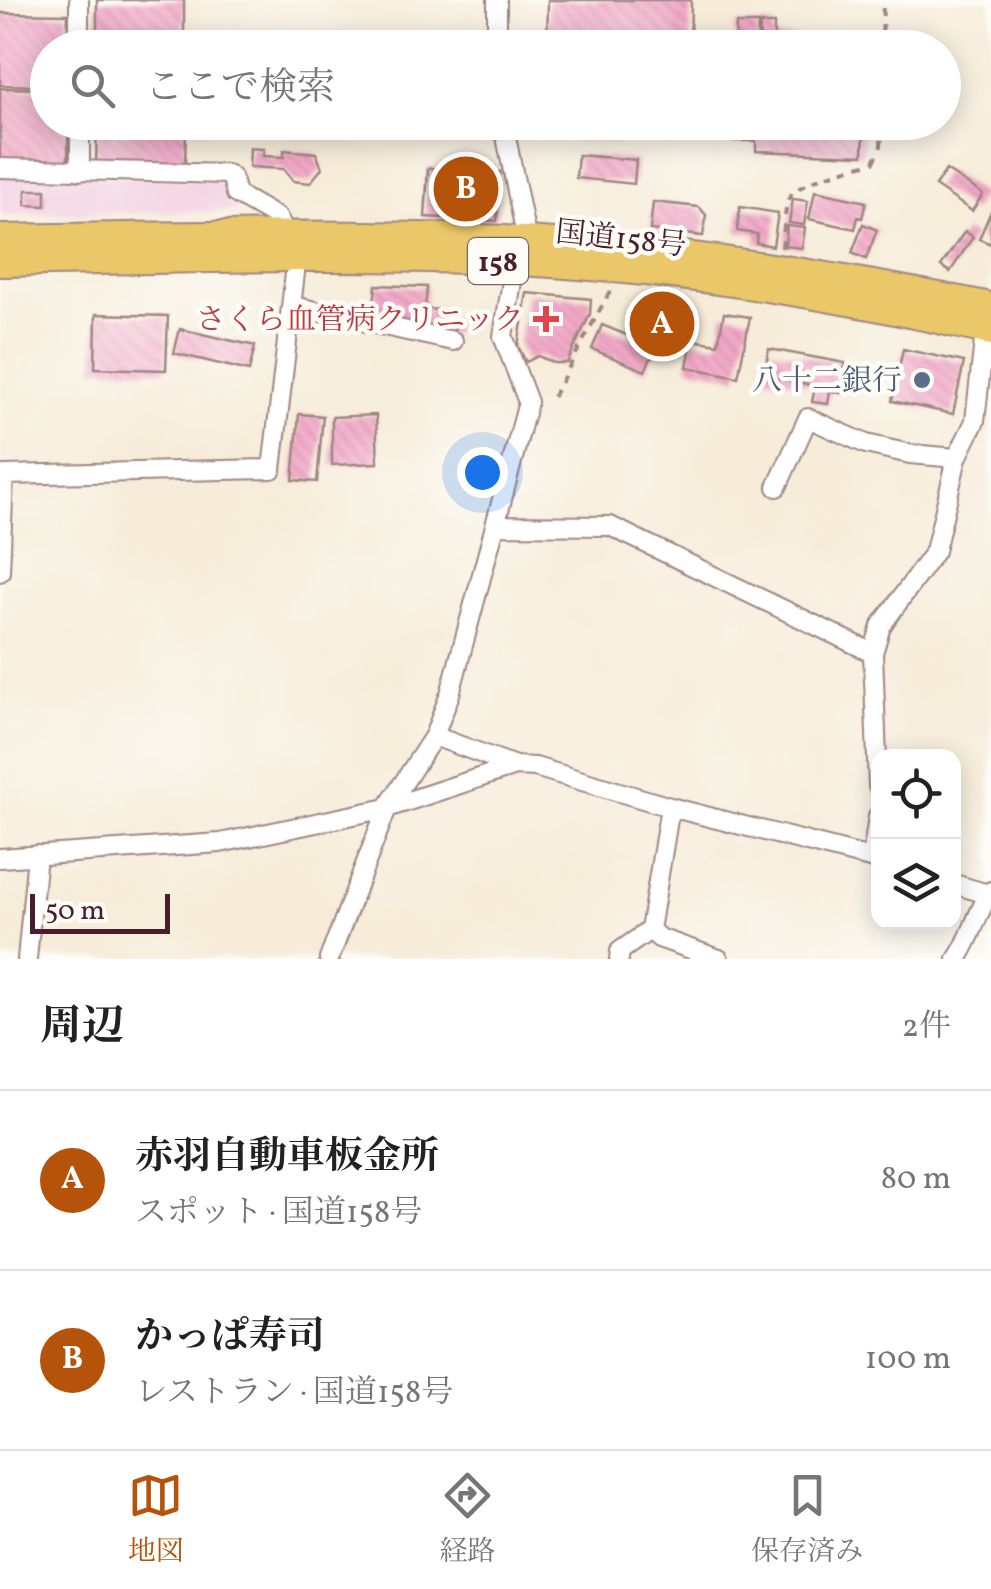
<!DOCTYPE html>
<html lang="ja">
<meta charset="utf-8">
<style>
:root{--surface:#fff;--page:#f2f2f2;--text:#222;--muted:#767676;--line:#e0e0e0;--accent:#b45309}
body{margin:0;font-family:Vollkorn,"Noto Serif JP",serif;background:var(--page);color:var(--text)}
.controls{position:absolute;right:30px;bottom:30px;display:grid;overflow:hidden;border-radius:20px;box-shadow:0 5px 25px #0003}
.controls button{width:90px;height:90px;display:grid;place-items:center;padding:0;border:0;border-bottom:2px solid var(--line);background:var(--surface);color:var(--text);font:50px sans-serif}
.scale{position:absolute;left:30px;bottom:25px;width:140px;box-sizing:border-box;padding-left:10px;border:5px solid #4a1f2b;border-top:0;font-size:28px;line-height:35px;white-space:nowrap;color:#4a1f2b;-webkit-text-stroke:8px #fdfcf7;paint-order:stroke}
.you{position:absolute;left:482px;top:472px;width:35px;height:35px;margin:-25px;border:8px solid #fff;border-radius:50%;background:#1a73e8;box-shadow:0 0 0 15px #1a73e833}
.badge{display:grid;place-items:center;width:65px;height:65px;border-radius:50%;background:var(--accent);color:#fff;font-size:32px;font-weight:700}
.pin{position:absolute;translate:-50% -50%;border:5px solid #fff;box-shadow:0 2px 10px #0006}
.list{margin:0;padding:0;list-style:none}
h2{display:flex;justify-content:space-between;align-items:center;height:130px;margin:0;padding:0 40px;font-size:42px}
h2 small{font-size:32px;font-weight:400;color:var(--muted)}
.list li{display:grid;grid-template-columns:65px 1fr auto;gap:30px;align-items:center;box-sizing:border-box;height:180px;padding:0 40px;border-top:2px solid var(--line)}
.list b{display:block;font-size:38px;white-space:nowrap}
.list p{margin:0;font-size:32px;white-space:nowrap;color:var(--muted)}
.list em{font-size:32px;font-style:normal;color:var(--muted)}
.icon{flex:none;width:55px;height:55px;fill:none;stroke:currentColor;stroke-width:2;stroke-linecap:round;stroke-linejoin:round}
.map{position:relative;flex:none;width:991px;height:959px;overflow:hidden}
.search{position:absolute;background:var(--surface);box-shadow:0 5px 25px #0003;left:30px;right:30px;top:30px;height:110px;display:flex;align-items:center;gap:25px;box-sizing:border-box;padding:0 35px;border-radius:55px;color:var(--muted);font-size:38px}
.sheet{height:490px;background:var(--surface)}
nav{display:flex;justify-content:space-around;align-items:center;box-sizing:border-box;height:140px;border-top:2px solid var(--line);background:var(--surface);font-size:28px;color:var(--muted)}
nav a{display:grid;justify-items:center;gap:5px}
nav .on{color:var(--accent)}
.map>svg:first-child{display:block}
.built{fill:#f2cfe1}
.building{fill:url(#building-back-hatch)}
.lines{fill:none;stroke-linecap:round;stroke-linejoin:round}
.minor-casing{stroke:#a08682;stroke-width:22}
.highway-casing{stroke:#a08682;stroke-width:32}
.path{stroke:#a08682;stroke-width:4;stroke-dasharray:8 8;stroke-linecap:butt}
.minor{stroke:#fff;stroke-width:18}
.highway{stroke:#eac769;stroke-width:28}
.health-dot{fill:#e0444e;stroke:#fdfcf7;stroke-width:4}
.service-dot{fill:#5c6f8a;stroke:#fdfcf7;stroke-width:4}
.labels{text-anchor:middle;stroke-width:9;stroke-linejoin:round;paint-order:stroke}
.shield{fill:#fdfcf7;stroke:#806168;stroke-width:2.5}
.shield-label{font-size:28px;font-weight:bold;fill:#4a1f2b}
.street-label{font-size:30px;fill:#4a1f2b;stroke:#fdfcf7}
.health-label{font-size:30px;fill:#be3a42;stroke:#fdfcf7;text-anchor:end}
.service-label{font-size:30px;fill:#4e5e75;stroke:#fdfcf7;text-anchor:end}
</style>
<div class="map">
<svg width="991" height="959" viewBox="0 0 991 959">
<defs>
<pattern id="building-back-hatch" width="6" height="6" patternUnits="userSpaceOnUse" patternTransform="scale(2.5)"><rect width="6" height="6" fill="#f3a8c8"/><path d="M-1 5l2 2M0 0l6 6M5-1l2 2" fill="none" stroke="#d290ac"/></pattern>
</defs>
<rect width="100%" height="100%" fill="#fdfcf7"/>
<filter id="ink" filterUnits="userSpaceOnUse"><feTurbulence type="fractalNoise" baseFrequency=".01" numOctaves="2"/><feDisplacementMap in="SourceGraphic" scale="20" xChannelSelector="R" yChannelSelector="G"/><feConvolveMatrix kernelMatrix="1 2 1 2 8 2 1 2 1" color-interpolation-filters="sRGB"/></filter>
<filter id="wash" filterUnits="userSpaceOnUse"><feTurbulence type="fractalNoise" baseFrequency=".0048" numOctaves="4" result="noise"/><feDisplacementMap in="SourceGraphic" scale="40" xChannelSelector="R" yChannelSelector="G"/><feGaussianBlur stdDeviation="2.25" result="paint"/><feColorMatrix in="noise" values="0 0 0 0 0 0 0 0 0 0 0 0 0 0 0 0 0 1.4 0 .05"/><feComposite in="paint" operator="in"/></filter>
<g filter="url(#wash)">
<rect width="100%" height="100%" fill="#f6ecd9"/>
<path class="built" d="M0 173 222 181 226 202 238 211 0 215Z"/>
<g id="blocks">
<path class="building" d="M97 0H184V48H97Z
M548 0H691L690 48H547Z
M0 13 68 14 67 48H48V86L0 85Z
M736 24H758L757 48H735Z
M760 24H774V37L866 40V48H759Z
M0 88 48 89V122H68V161L0 160Z
M97 122H186L185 167 96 166Z
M643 122H690V126H643Z
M734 122H864L863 155 756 151V141H733Z
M250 148 264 149 263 156 284 157V150L316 153 322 168 310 183 293 181 283 169 249 167Z
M578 155 636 160 634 184 576 178Z
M428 168 500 172 497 221 425 217Z
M946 170 983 194 972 211 935 186Z
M26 190H46V206L26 205Z
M815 191 866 202 862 218 858 217 855 229 809 219Z
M793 199 808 201 804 225 789 223Z
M653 202 699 207 706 215 703 236 650 230Z
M740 207 778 213 773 246 756 243 757 234 737 231Z
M991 211V244L979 239Z
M863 224 877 230 866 259 852 253Z
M787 226 805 228 802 248 785 246Z
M965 231 973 237 950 272 941 266Z
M376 285 427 287 425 309 444 310V323L455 324 454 334 356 310 357 304 374 305Z
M527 293 591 299 590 314 567 363H554L538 356 526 362 518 346Z
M654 312 680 319 678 334 644 329 646 318 653 319Z
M724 313 750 317 738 377 687 367 692 340 718 344Z
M96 314 168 316 166 370 95 368Z
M602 325 656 347 645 371 592 349Z
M180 329 255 346 249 371 174 353Z
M769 349 845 363 840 393 830 391 828 404 812 402 815 386 764 376Z
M903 349 964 362 953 414 892 401Z
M299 414 323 416 317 482 293 480Z
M376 415 378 463 332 465V417Z"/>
</g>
</g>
<g filter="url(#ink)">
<use href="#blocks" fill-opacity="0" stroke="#a08682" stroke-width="2.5"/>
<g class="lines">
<defs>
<path id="minor" d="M79 0V48
M497 0V48
M80 122V171
M0 168 227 174 232 178 236 194 278 218 286 234
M293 306 453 341
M777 487 808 418 866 444 910 454 957 458
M495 525 610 526 873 653
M0 572 4 475 272 469 297 256
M434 736 515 766
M878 786 873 653 881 626 935 551 957 458 975 421 986 323
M0 858 220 843 387 808 515 766 535 767 670 807 878 860
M872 858 878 816
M954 884 991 895
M650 930 659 938 719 959
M27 959 37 855
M329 959 387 808 434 736 450 694 528 402 503 336 512 281 527 241 503 122
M619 959 620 951 650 930 670 807
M957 959C972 938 976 913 991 891"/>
<path id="highway" d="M0 239C175 236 350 232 525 241 681 250 837 277 991 307
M0 262C172 259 345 253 517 261 674 269 838 295 991 331"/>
</defs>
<use href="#minor" class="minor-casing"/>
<use href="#highway" class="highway-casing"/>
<path class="path" d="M882 48 883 0
M782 248C784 233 784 214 788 200 795 181 854 167 874 162L881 146 882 122
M553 397 611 289"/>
<use href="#minor" class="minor"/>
<use href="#highway" class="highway"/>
</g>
</g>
<path class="health-dot" d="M541 304h10v10h10v10h-10v10h-10v-10h-10v-10h10z"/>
<circle class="service-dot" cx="922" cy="380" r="10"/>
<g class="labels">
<rect class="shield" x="468" y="238" width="60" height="46" rx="8"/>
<g class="shield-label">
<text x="498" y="271">158</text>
</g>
<g class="street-label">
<text transform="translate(621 238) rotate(6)" y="10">国道158号</text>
</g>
<g class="health-label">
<text x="524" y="329">さくら血管病クリニック</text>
</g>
<g class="service-label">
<text x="902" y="390">八十二銀行</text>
</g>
</g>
</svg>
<div class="controls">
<button><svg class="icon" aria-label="locate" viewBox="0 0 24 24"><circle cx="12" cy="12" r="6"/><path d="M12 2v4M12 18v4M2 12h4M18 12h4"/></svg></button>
<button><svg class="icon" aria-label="layers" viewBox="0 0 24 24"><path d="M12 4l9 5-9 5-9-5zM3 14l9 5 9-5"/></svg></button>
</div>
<div class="scale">50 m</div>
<div class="you"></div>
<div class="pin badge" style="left:662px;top:324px">A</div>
<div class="pin badge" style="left:466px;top:189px">B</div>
<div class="search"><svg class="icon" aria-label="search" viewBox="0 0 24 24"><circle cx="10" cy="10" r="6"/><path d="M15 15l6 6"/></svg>ここで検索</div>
</div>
<section class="sheet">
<h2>周辺<small>2件</small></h2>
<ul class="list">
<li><span class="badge">A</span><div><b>赤羽自動車板金所</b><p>スポット · 国道158号</p></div><em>80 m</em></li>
<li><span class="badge">B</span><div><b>かっぱ寿司</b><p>レストラン · 国道158号</p></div><em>100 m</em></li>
</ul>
</section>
<nav>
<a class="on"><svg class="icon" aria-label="map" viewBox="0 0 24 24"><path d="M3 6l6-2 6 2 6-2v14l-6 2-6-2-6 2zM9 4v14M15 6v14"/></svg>地図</a>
<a><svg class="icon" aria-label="directions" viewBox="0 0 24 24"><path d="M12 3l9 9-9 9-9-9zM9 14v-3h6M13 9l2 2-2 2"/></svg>経路</a>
<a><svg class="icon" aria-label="saved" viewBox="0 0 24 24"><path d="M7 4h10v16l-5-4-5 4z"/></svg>保存済み</a>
</nav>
